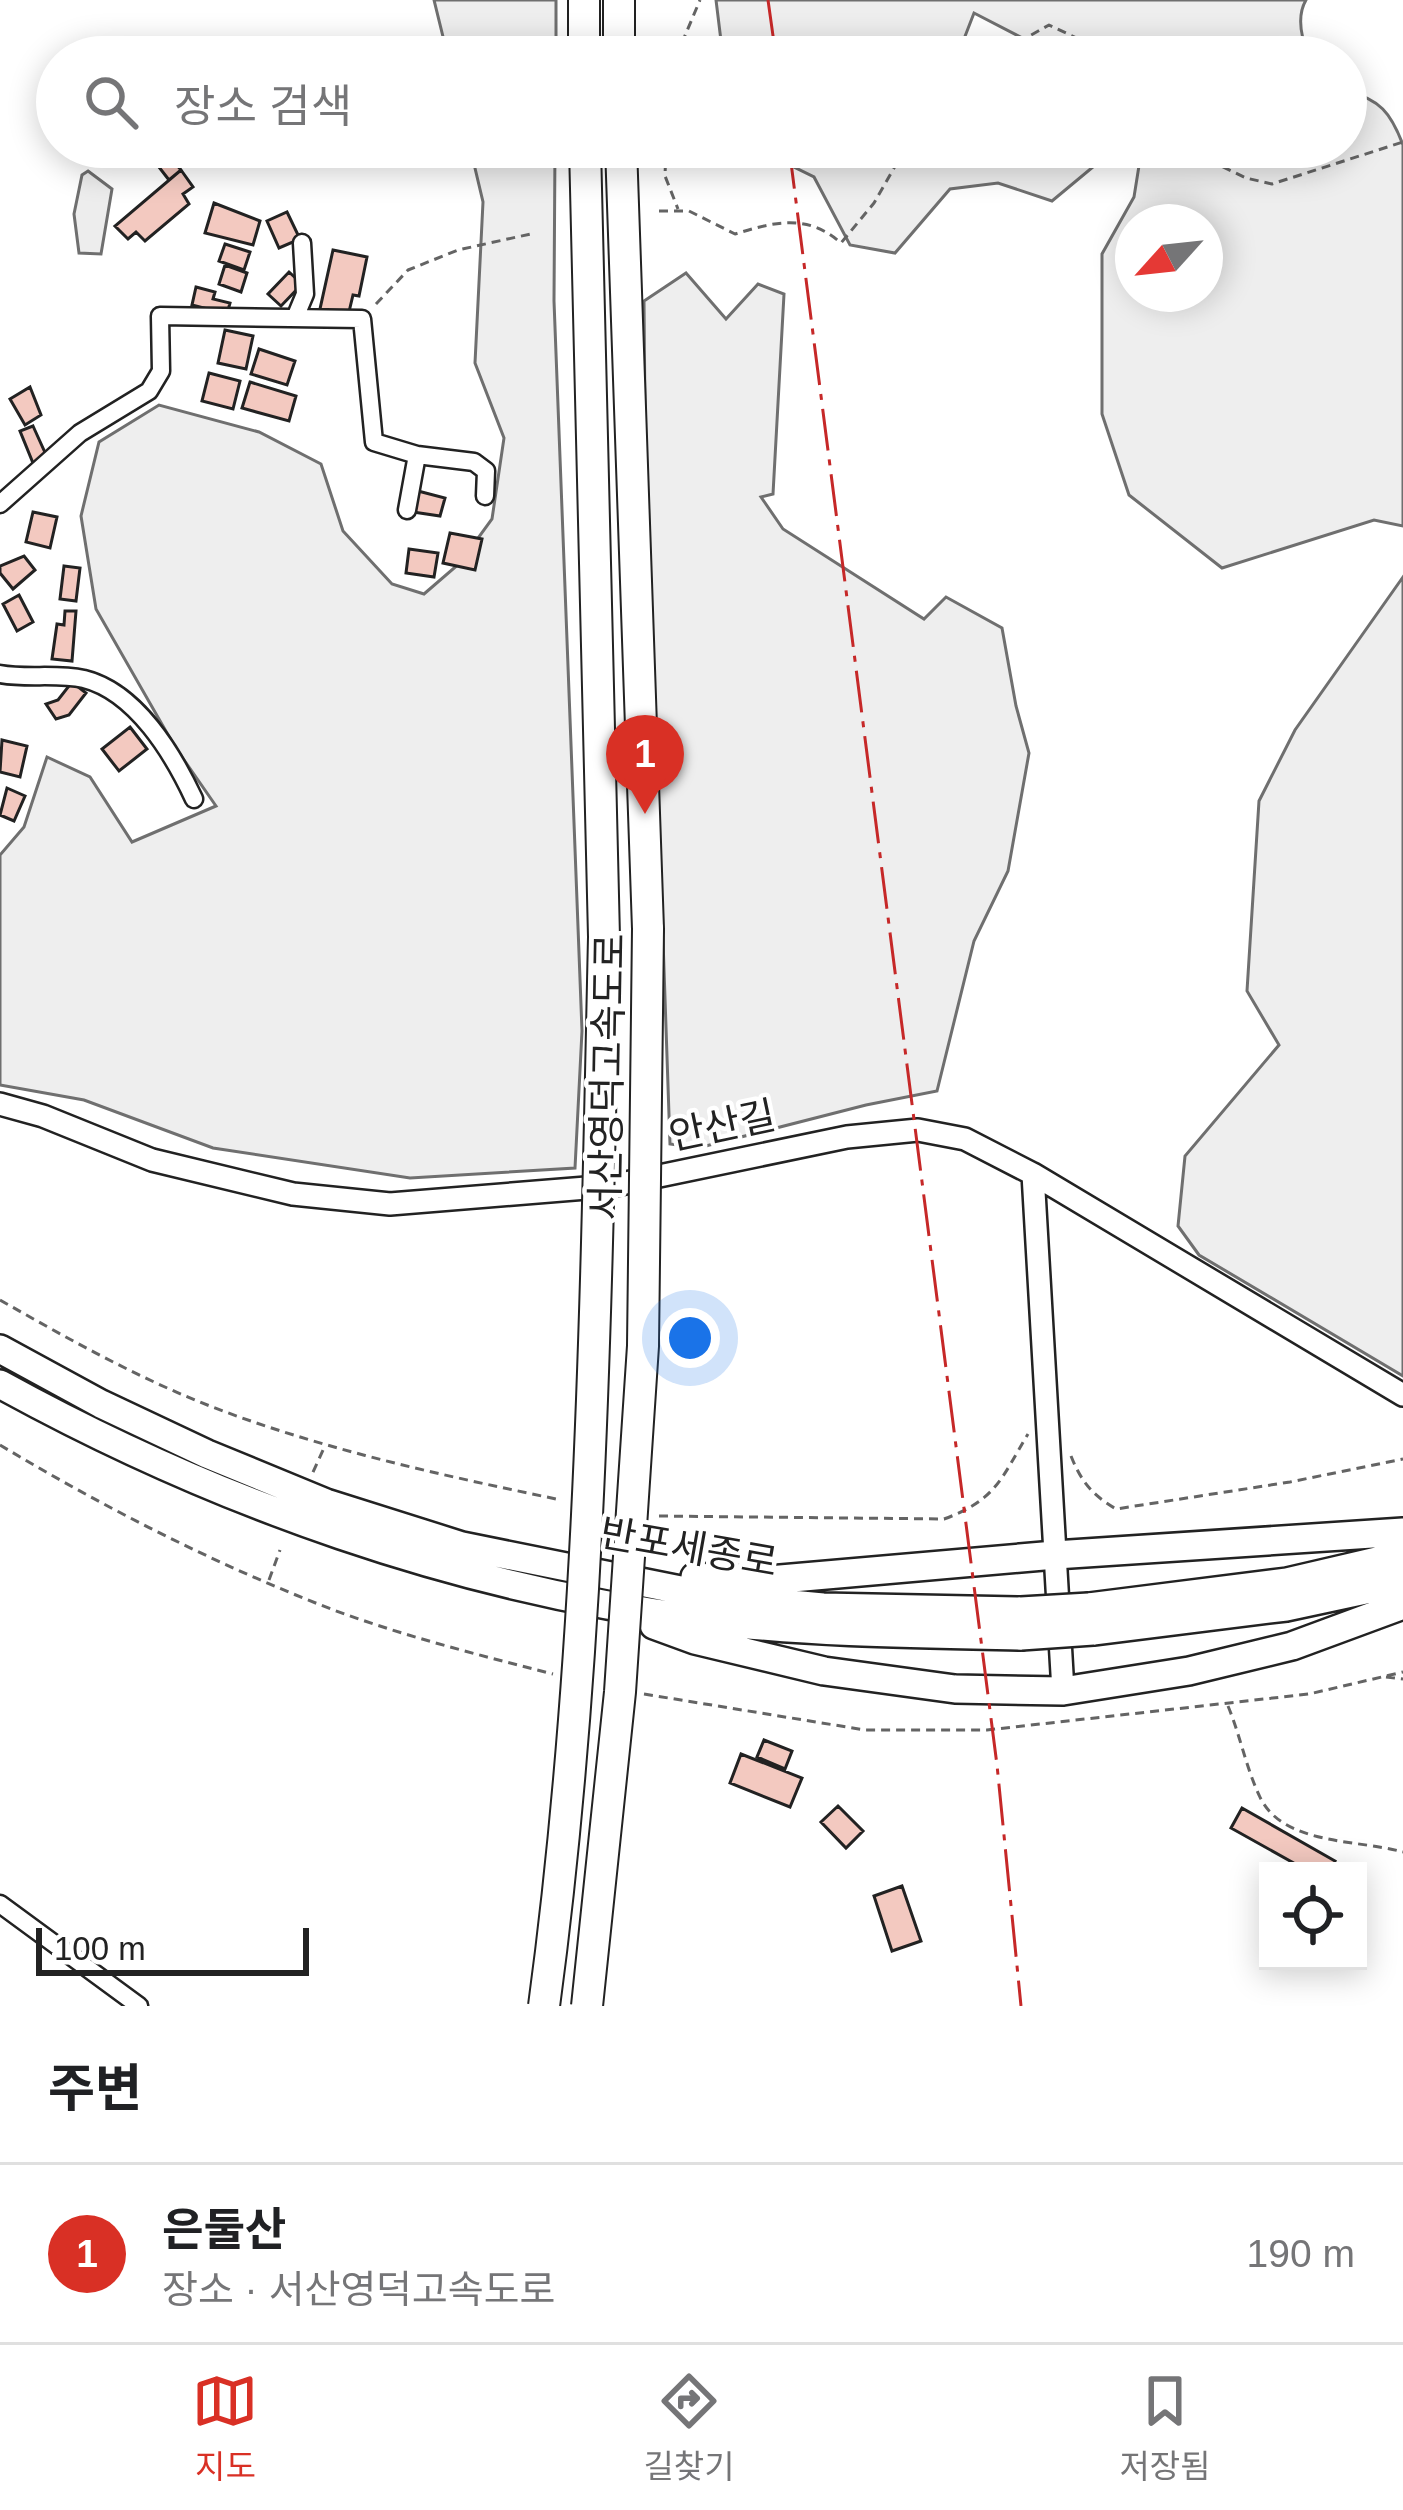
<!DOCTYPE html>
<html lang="ko">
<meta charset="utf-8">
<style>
:root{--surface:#fff;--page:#f6f6f6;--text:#202124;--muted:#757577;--line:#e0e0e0;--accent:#d93025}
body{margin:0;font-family:Helvetica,"Noto Sans KR",sans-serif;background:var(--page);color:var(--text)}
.controls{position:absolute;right:36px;bottom:36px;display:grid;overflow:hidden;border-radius:0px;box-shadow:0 6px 30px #0003}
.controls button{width:108px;height:108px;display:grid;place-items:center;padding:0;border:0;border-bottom:3px solid var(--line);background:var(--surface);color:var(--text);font:60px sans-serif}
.compass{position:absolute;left:1115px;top:204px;width:108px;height:108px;border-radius:50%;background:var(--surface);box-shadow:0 6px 30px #0003;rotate:243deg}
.scale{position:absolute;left:36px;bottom:30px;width:273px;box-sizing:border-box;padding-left:12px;border:6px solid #222;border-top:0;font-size:33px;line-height:42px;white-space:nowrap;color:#222;-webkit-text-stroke:9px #fff;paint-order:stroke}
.you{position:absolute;left:690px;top:1338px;width:42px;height:42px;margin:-30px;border:9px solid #fff;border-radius:50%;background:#1a73e8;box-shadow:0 0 0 18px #1a73e833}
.badge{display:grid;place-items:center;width:78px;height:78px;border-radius:50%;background:var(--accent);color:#fff;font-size:39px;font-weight:700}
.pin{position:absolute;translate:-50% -99px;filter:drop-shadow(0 3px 6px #0008)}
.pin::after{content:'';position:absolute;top:63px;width:42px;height:36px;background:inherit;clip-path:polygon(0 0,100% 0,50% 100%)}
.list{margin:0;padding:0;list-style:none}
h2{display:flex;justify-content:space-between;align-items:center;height:156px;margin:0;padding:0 48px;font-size:51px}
h2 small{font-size:39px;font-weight:400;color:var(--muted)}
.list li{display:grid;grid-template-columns:78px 1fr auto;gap:36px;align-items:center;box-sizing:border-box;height:180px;padding:0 48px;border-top:3px solid var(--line)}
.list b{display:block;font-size:45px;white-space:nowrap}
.list p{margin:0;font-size:39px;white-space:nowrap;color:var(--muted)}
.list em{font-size:39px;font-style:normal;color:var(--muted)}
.icon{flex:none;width:66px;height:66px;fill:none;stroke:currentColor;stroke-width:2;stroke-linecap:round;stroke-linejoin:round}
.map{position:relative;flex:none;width:1403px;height:2006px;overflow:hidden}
.search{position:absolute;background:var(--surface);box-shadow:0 6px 30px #0003;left:36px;right:36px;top:36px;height:132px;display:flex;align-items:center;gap:30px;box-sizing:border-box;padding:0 42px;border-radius:66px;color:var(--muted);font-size:45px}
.sheet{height:336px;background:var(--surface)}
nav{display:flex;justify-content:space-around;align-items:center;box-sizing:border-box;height:168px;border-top:3px solid var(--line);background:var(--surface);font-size:33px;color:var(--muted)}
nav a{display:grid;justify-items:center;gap:6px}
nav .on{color:var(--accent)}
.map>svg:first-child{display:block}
.green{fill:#eee;stroke:#6f6f6f;stroke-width:3;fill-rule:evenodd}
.parking{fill:#ededed;stroke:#6f6f6f;stroke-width:3}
.building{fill:#f3c9c0;stroke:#222;stroke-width:3}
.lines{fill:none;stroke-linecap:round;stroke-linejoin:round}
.minor-casing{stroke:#222;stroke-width:21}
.tertiary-casing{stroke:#222;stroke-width:26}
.trunk-casing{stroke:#222;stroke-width:32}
.motorway-casing{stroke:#222;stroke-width:34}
.path{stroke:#646464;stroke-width:3;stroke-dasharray:9 6;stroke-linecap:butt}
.minor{stroke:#fff;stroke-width:16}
.tertiary{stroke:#fff;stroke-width:21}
.trunk{stroke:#fff;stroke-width:27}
.motorway{stroke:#fff;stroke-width:30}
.trunk-bridge-casing{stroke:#222;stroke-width:32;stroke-linecap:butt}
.motorway-bridge-casing{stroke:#222;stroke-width:34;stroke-linecap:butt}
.trunk-bridge{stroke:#fff;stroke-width:27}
.motorway-bridge{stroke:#fff;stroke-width:30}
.power{stroke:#c62828;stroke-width:3;stroke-dasharray:42 9 6 9;stroke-linecap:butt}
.labels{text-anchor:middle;stroke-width:9;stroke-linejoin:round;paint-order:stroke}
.street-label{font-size:39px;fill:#222;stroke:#fff}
</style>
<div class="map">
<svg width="1403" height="2006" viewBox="0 0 1403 2006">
<rect width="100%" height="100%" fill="#fff"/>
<path class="green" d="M556 0V57H448L434 0Z
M716 0H1306C1296 17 1302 40 1309 57H1059L974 13 957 57H723Z
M1346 91C1380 99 1391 113 1403 145V526L1374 520 1222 568 1129 495 1102 414V254L1134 197 1142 147H1346ZM1133 222H1205V294H1133Z
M470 147H555L554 301 582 1031 575 1168 410 1178 213 1148 84 1100 0 1085V855L24 827 47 757 90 777 132 842 216 806 175 747 96 609 81 516 99 442 159 405 259 432 321 464 343 531 392 584 424 594 460 563 492 519 504 438 475 363 483 202Z
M753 147H924L923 153 940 147H1117L1052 201 998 183 950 189 895 253 850 245 814 177Z
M686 273 726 319 758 284 784 294 773 494 761 497 783 529 924 619 946 597 1002 628 1016 706 1029 753 1008 871 974 941 937 1091 866 1105 698 1148 670 1144 645 415 644 301Z
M1403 577V1376L1199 1255 1178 1226 1185 1156 1279 1045 1247 991 1259 801 1295 730Z"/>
<path class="parking" d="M88 171 112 189 101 254 79 253 74 214 82 175Z"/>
<path class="building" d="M166 152 181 170 169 180 155 162Z
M181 170 193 187 183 194 189 204 145 241 136 232 128 239 115 226Z
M214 203 260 221 253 245 205 233Z
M287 212 300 239 279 248 267 221Z
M225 244 250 252 244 270 219 261Z
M333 250 367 257 359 296 353 295 348 316 320 309Z
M225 265 247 273 241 292 219 284Z
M289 272 302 284 281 306 268 294Z
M196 287 215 292 213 299 230 303 227 314 192 305Z
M225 330 253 336 246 369 218 363Z
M259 349 295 361 287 385 251 374Z
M209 373 240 381 233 409 202 401Z
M250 382 296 396 289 421 242 408Z
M30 387 41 415 25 425 10 399Z
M33 426 47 457 33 463 20 431Z
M418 491 445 498 440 516 413 512Z
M33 512 57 517 50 548 26 542Z
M450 533 482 539 475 570 443 563Z
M409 549 438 553 434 577 406 573Z
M24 556 35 570 13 589 0 573V566Z
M64 566 80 568 76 601 60 599Z
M19 595 33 622 17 631 3 604Z
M65 611H76L72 661 52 659 57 624 64 625Z
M72 682 86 693 69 715 56 719 46 704 58 700Z
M130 727 147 749 119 771 102 749Z
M2 740 27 746 20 777 0 772Z
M7 788 25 796 14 821 0 815Z
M764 1740 792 1751 785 1769 757 1757Z
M741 1754 802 1778 790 1807 730 1783Z
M838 1806 863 1831 846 1848 821 1822Z
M1242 1808 1335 1861 1329 1871H1308L1231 1828Z
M902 1886 921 1941 892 1951 874 1896Z"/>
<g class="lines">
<defs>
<path id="minor" d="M295 318 305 294 302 243
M0 504 80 433 149 391 161 371 160 316 362 319 374 442 417 455 474 462 486 471 485 496
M407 510 417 455
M0 674C27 679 56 673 84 679 136 692 173 754 194 799
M0 1904 139 2006"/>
<path id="tertiary" d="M0 1104 43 1116 152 1160 293 1194 390 1204 611 1186 847 1137 918 1130 965 1139 1033 1174 1403 1395
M1033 1174 1063 1691"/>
<path id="trunk" d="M0 1349 101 1404 207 1454 326 1503 462 1546 715 1597 823 1607 1021 1611
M0 1384C218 1504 456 1588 703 1620 809 1633 915 1634 1021 1636
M695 1577 758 1581 1055 1555 1403 1532
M1089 1607 1287 1582 1403 1555
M654 1625 695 1640 824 1671 955 1689 1063 1691 1189 1671 1292 1646 1403 1605
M1093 1631 1286 1607 1403 1582"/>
<path id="motorway" d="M619 0V57
M584 57V0
M585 147 604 937
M621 147 648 929"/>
</defs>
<use href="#minor" class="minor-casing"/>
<use href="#tertiary" class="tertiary-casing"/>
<use href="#trunk" class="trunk-casing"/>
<use href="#motorway" class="motorway-casing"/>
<path class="path" d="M676 57 700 0
M992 57 1049 25 1085 42 1099 57
M666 147 665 176 678 209
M1182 147 1246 178 1272 184 1403 142
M659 211H689L735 234C774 222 807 213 841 243L874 203 906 147
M376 304 408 270 458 250 535 233
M0 1300C72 1341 145 1382 223 1411 333 1452 446 1476 561 1500
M0 1445C105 1508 217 1565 331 1609 403 1636 479 1655 553 1674
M1071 1456C1081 1481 1092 1495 1116 1509L1290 1482 1403 1459
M313 1472 324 1448
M659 1516 944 1519C996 1500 1001 1479 1028 1434
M269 1580 280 1550
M1386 1677 1403 1679
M644 1694 865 1730H987L1309 1694 1403 1672
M1228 1706C1240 1735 1246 1767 1259 1795 1281 1846 1358 1839 1403 1852"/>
<use href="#minor" class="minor"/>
<use href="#tertiary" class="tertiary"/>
<use href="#trunk" class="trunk"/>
<use href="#motorway" class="motorway"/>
<defs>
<path id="trunk-bridge" d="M1021 1611 1089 1607
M1021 1636 1093 1631"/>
<path id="motorway-bridge" d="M544 2006C592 1652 596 1294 604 937
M587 2006 620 1692 643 1346 648 929"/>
</defs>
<use href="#trunk-bridge" class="trunk-bridge-casing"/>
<use href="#motorway-bridge" class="motorway-bridge-casing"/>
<use href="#trunk-bridge" class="trunk-bridge"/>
<use href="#motorway-bridge" class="motorway-bridge"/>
<path class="power" d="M768 0 776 57
M789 147 997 1765 1021 2006"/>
</g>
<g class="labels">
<g class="street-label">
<text transform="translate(607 1077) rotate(-89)" y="14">서산영덕고속도로</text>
<text transform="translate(722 1125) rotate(-12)" y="14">안산길</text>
<text transform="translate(689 1547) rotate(10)" y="14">반포세종로</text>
</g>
</g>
</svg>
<div class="controls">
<button><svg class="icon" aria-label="locate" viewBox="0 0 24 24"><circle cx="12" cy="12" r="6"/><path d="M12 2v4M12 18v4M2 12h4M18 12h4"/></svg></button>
</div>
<svg class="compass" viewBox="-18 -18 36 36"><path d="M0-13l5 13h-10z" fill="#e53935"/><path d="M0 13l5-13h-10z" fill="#757577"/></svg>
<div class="scale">100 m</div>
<div class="you"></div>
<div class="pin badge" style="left:645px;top:814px">1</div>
<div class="search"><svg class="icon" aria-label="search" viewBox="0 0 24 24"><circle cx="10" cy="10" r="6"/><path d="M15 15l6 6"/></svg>장소 검색</div>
</div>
<section class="sheet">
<h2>주변<small></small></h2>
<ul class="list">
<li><span class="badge">1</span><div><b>은둘산</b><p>장소 · 서산영덕고속도로</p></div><em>190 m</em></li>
</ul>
</section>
<nav>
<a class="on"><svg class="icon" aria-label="map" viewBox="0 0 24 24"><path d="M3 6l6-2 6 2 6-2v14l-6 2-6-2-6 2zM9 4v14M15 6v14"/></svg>지도</a>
<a><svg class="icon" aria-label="directions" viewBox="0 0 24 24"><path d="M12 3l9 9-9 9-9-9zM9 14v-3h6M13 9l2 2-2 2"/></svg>길찾기</a>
<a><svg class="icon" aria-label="saved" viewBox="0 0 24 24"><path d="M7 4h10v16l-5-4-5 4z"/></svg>저장됨</a>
</nav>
